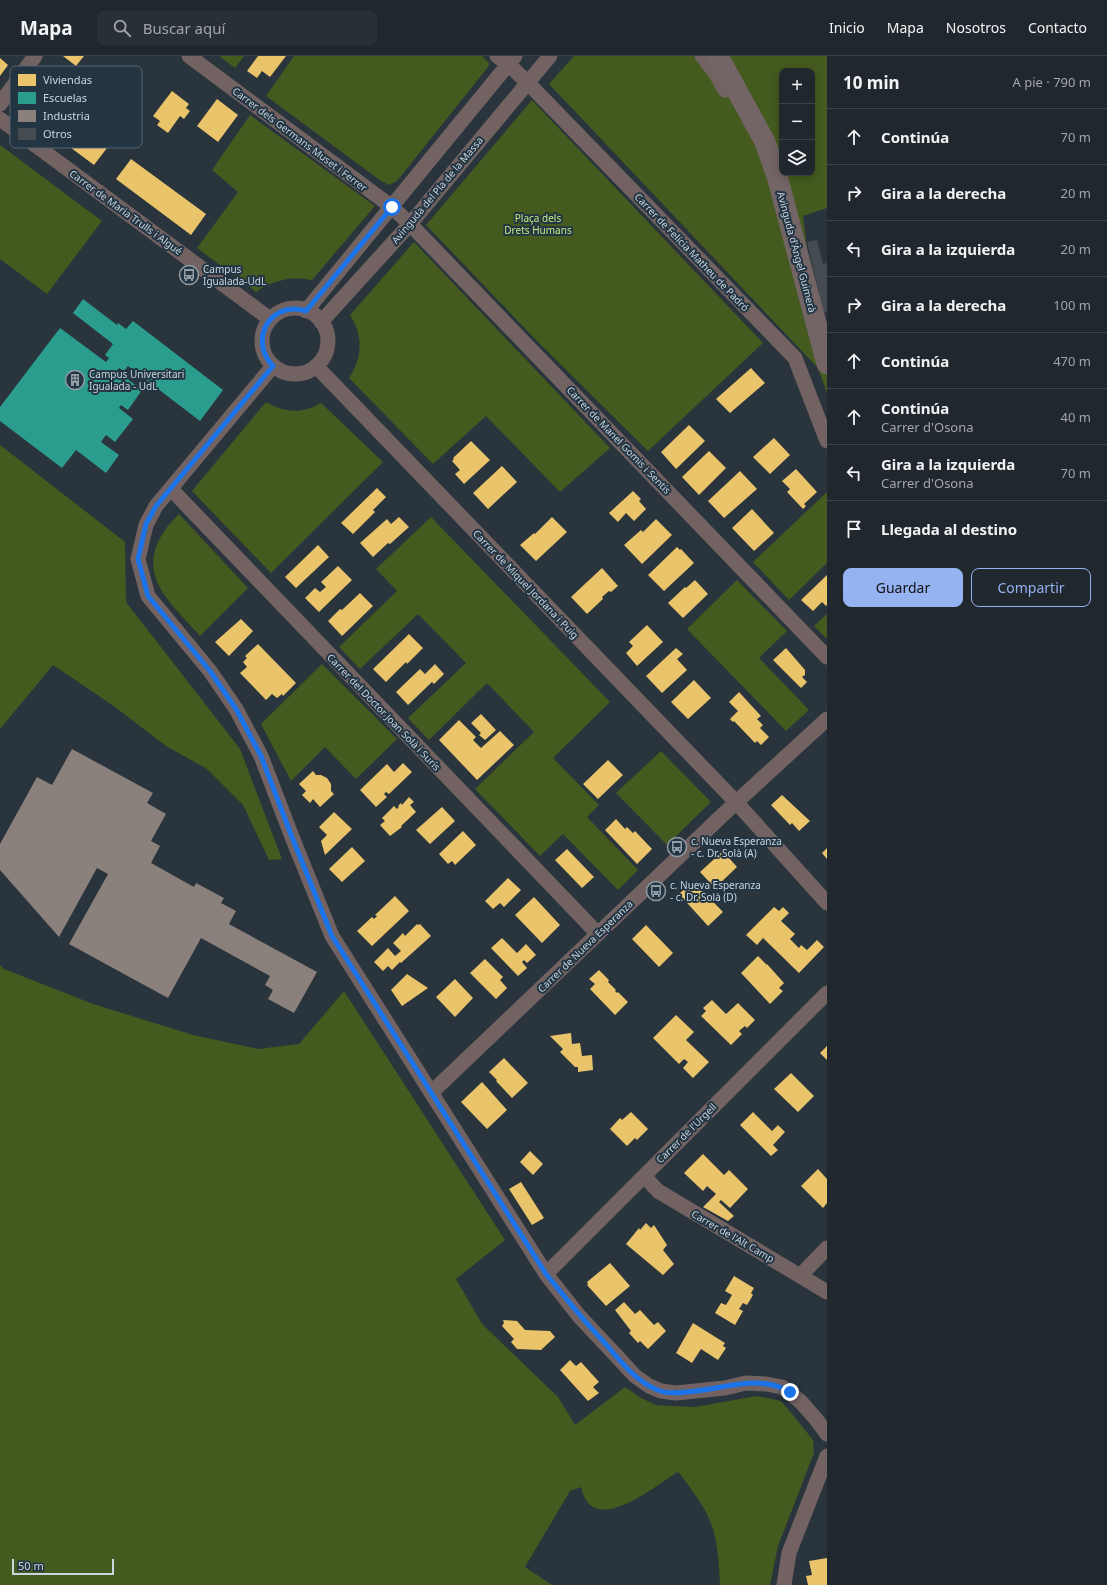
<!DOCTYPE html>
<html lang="es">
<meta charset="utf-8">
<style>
:root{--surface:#20272d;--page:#282f35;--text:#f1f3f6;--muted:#a2a5aa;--line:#3d4449;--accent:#95b2f1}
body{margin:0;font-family:"Noto Sans",sans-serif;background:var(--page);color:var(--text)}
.controls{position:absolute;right:12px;top:12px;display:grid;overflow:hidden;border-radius:8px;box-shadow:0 2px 10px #0003}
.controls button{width:36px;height:36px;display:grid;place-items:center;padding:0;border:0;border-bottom:1px solid var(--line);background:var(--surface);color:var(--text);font:20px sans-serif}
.scale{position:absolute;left:12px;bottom:10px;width:102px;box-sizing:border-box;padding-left:4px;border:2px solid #cad5de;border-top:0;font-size:11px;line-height:14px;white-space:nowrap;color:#cad5de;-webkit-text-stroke:3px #233543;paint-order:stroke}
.stop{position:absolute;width:12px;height:12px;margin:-9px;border:3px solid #1a73e8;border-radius:50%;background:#fff}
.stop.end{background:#1a73e8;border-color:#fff;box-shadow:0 1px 4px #0008}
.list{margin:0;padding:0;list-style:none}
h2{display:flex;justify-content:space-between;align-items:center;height:52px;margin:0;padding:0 16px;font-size:17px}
h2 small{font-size:13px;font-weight:400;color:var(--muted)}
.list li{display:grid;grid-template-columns:26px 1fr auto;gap:12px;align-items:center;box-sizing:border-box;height:56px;padding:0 16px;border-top:1px solid var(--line)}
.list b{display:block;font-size:15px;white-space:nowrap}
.list p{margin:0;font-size:13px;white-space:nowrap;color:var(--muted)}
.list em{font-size:13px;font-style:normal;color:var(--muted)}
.actions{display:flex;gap:8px;padding:12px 16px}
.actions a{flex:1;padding:9px 0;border:1px solid var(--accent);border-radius:8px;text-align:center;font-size:14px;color:var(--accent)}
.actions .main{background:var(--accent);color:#111}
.icon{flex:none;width:22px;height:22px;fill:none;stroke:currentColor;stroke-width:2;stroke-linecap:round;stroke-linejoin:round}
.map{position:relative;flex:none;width:827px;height:1529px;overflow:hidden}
header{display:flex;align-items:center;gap:24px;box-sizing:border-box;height:56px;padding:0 20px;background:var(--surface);border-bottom:1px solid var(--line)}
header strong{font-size:19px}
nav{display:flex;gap:22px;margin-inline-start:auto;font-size:14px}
.search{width:280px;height:36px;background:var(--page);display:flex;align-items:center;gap:10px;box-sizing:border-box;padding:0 14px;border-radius:8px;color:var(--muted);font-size:15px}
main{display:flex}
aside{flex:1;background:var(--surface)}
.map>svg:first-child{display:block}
.green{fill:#445a1f;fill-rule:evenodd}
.homes{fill:#e9c46a}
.schools{fill:#2a9d8f}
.industry{fill:#8a817c}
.building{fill:#444c52}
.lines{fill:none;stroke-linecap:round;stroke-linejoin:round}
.street{stroke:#726362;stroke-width:15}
.secondary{stroke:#736465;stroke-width:21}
.route{stroke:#1a73e8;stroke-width:5}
.labels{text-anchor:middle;stroke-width:4;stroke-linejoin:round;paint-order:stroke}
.street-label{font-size:10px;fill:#cad5de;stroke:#233543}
.park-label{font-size:10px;fill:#c3eb81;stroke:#233543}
.poi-label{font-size:10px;fill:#cad5de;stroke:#233543;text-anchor:start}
.key{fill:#233543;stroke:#556572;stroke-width:1}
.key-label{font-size:11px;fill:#cad5de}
</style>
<header>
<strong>Mapa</strong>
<div class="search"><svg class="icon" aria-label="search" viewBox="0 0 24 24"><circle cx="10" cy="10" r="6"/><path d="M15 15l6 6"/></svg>Buscar aquí</div>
<nav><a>Inicio</a><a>Mapa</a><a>Nosotros</a><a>Contacto</a></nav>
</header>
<main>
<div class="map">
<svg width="827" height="1529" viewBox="0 0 827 1529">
<rect width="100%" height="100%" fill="#2a343c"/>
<path class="green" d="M219 0H244L235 12Z
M294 0H482L489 7 488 11 397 125 389 129 381 125 266 40Z
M574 0H827V152L803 160 810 216 827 284V337L818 312 549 28ZM782 15H812V117H782Z
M532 44 763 287 648 395 537 285 426 169Z
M250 59 375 150 312 224C292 220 273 224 256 236L197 192 238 136 212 114Z
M0 89 102 165 47 238 0 203Z
M414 186 610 392 560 436 486 360 433 408 349 322C363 301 363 279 350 259Z
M266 346C285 357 302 358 321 347L383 406 271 517 192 435Z
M0 389 125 486 126 546 240 693 282 803 269 804 243 749 207 713 166 690 115 651 53 609 0 673Z
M827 436V507L789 544 753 506Z
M179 458 248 532 200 580C173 549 135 521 163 477 167 470 173 464 179 458Z
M431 461 610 646 553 702 599 749 587 761 638 814 618 834 563 778 540 800 475 733 534 676 487 627 429 684 408 662 466 607 418 558 360 613 339 591 397 535 376 513Z
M737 524 787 575 759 602 809 654 786 675 687 573Z
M827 558V583L814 570Z
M322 608 397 683 356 723 325 691 291 725 261 668Z
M661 695 711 746 667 789 616 737Z
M0 909 4 913 93 948 193 979 258 993 299 988 344 935 505 1184 456 1223 482 1268 558 1341 575 1369 625 1331 641 1342 656 1349 670 1350 695 1351 757 1340 781 1345 797 1364 813 1384 814 1397 778 1490 770 1529H720C718 1490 717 1468 693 1436 688 1429 684 1422 678 1416 653 1431 592 1483 581 1431L570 1435 525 1511 552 1529H0Z"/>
<path class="homes" d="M63 0H84L76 10Z
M258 0H286L270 21 262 15 257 22 247 15Z
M0 2 8 9 0 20Z
M172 35 189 48 186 52 190 55 184 63 180 60 168 77 157 69 160 65 153 60Z
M33 37 107 92 94 109 20 54Z
M217 43 238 59 218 86 197 70Z
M131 103 206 158 191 179 116 123Z
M751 312 765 327 730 357 716 343Z
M689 369 705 385 676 413 661 396Z
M774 382 790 399 770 418 753 401Z
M471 385 490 404 464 428 455 418 460 414 452 405 454 403 453 402Z
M709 395 726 412 699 439 682 421Z
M502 410 517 426 488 453 473 437Z
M796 413 817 436 804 448 806 450 803 453 787 436 790 433 782 425Z
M740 415 757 433 724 462 708 445Z
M377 432 386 441 373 454 375 456 353 478 341 467Z
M633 435 641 443 639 445 646 453 634 465 626 457 618 466 609 457Z
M752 453 774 477 754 495 732 472Z
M399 461 409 471 390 488 388 487 373 501 360 487 387 463 391 468Z
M552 461 567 476 536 505 520 489 534 477 535 478Z
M656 463 672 479 642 508 624 489 641 474 643 476Z
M318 489 329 501 296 532 285 521Z
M677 491 680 494 681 493 694 507 664 535 648 519Z
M338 510 352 524 319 556 305 542 315 532 320 536 326 531 321 526Z
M602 512 618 530 611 536 609 535 602 541 603 543 587 558 571 541Z
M827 519V549L826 550 822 546 813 555 801 544Z
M695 524 708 538 683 562 668 547 685 531 686 532Z
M360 537 373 550 342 580 328 565 340 553 342 554Z
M241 563 253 575 229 600 215 586Z
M647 569 663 586 637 610 626 597 633 590 629 586Z
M409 578 423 592 407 608 406 606 386 626 373 613Z
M258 588 296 627 283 640 282 638 277 642 272 638 266 644 240 617 247 611 243 606 247 602 245 600Z
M676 592 683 598 677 603 687 614 662 637 646 620Z
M786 592 805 614V619L802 621 807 626 801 632 773 604Z
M435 608 444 618 434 628 432 626 408 649 396 636 420 613 425 618Z
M694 624 711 642 688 663 671 646Z
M739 636 761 660 757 663 763 669 760 672 769 681 761 689 757 685 755 687 734 665 733 666 730 663 738 655 729 646Z
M481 658 496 674 485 684 479 679 481 677 471 667Z
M459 664 476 681 473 684 481 692 500 675 514 689 477 724 439 684Z
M608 704 623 719 598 743 583 728Z
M403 707 412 716 389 738 386 736 384 738 387 741 376 751 360 734 387 708 394 716Z
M313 715 316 719H321L327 722 331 728V735L334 738 320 751 313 743 310 747 302 739 306 735 299 728Z
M782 739 810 765 799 775 792 767 790 769 771 749Z
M409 741 414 746 410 749 416 756 401 770 402 771 390 780 380 769 385 765 382 762 394 750 397 753 399 751 398 750 401 747 402 749Z
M442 751 455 765 430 788 416 774Z
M334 756 352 773 325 799 321 785 327 779 319 771Z
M616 763 625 773 627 771 633 777 635 775 652 793 637 808 605 774Z
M463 775 476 789 455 809 452 805 448 808 439 798Z
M352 791 365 805 342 826 329 813Z
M827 792V803L822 797Z
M567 793 594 821 582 832 555 804Z
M723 795 737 811 715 832 700 816Z
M508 822 521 834 504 851 500 847 493 853 485 845Z
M693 825 723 856 708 870 679 838Z
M395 840 409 855 372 890 357 875 372 861 374 863 377 860 375 859Z
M534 841 560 869 542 887 515 859Z
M774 851 779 855 783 851 789 857 781 865 795 878 790 883 799 892 801 889 807 894 817 884 824 891 799 917 763 882 757 889 746 879Z
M417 868 418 869 420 868 431 880 401 907 400 906 392 914 388 910 383 915 374 906 388 892 395 900 401 895 393 887 403 877 405 880Z
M646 869 673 897 659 911 632 883Z
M502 882 517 897 526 888 536 899 527 907 524 904 522 906 527 912 518 920 491 892Z
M758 900 767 909V908L784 927 779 932 783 935 770 948 741 917Z
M485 903 503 921 500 924 507 932 496 943 470 917Z
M599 914 609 924 608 926 616 934 615 935 617 937 618 936 628 946 615 959 590 933 595 928 589 923Z
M407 918 428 932 402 950 391 934Z
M455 923 473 942 455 961 436 941Z
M712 944 726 958 738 947 755 964 747 972 745 970 739 975 742 978 731 989 701 960 706 955 703 952Z
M676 959 694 976 686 984 709 1006 693 1022 683 1012 688 1006 684 1003 679 1008 653 982Z
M571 977 572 988 580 987 582 1000 592 999 593 1014 578 1016V1011H575L560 996 563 993 550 980Z
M827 990V1004L820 997Z
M504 1002 528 1027 512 1042 496 1025 497 1024 489 1016Z
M791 1017 814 1040 798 1056 774 1033Z
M482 1026 507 1054 487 1073 461 1046Z
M631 1056 648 1073 637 1084 635 1082 627 1090 610 1073 620 1062 622 1064Z
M753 1056 772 1075 778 1069 785 1076 773 1089 778 1094 771 1100 740 1069Z
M530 1095 543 1108 533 1119 520 1106Z
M703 1098 724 1119 729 1114 748 1133 730 1152 721 1144 719 1146 734 1160 728 1165 703 1151 716 1138 707 1130 703 1135 684 1117Z
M818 1113 827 1123V1147L823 1152 801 1130Z
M521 1126 544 1162 532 1169 509 1133Z
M646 1167 651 1172 654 1169 667 1189 663 1194 674 1208 663 1219 626 1188 639 1172 640 1174Z
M610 1207 630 1230 606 1250 587 1229 588 1228 587 1226Z
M734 1220 754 1232 751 1237 753 1239 747 1249 743 1247 739 1253 743 1255 735 1269 715 1257 721 1247 726 1249 732 1239 725 1235Z
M624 1246 635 1258 640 1254 654 1269 658 1266 666 1275 648 1293 640 1285 638 1287 629 1277 631 1275 615 1254Z
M503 1264 517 1265 525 1274 550 1275 555 1281 541 1294 517 1293 511 1286 514 1283 502 1270 504 1267Z
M693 1267 725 1287 723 1290 726 1292 718 1304 701 1293 692 1307 676 1297Z
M570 1304 576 1310 581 1306 599 1326 593 1331 599 1337 588 1345 560 1314Z
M827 1502V1529H808L806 1520 812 1519 809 1505Z"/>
<path class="schools" d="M83 243 117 269 118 267 126 273 133 265 223 334 200 365 128 310 124 315 119 312 117 315 142 334 128 354 121 349 119 352 133 363 115 386 106 379 101 386 119 399 106 417 76 394 62 412 0 365V351L60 272 106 306 109 302 105 299 113 288 73 257Z"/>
<path class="industry" d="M72 693 153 737 147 747 166 758 151 785 160 790 151 807 194 831 196 827 224 842 221 847 236 855 229 868 317 916 294 957 268 943 273 934 265 929 270 920 201 882 168 942 69 888 108 818 97 812 59 881 0 814V788L37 721 52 729Z"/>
<path class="building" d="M817 184 823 208 827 207V256L824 257 807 186Z"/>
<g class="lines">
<path class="street" d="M189 0 392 151 410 168 827 601
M497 0 508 8 528 27 795 302 827 385
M702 0 716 18 725 34
M0 48 35 0
M0 63 270 263
M262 285a33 33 0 1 1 66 0a33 33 0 1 1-66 0Z
M306 255 515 0
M321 266 410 168 550 0
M273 310 156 450 146 469 138 503 148 540 210 615 236 653 261 700 292 781 332 880 546 1218 579 1260 623 1307 635 1320 649 1330 661 1335 676 1337 725 1332 746 1327 766 1328 782 1331 801 1346 816 1363 827 1378
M316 310 736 746 827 847
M171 433 598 878
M432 1036 731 751 827 663
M644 1120 658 1135 827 1236
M546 1218 827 937
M800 1220 827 1192
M784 1529 789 1497 827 1400"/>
<path class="secondary" d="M718 0 765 86 777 120 827 308"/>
</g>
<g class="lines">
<path class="route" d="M392 151 306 255C270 244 248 284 273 310L156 450 146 468 138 503 148 540 210 615 236 653 261 700 292 781 332 880 546 1218C565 1241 583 1264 603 1285 620 1304 635 1326 660 1335 668 1338 678 1337 687 1336 720 1334 759 1317 790 1336"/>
</g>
<defs>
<symbol id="bus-ring" viewBox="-11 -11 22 22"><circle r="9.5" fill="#233543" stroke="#929da5" stroke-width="1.5"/><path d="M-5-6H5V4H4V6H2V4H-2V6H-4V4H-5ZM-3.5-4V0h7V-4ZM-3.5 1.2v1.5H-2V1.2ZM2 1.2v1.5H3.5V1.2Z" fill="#929da5"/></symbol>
<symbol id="building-ring" viewBox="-11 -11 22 22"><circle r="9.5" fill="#233543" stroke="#929da5" stroke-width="1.5"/><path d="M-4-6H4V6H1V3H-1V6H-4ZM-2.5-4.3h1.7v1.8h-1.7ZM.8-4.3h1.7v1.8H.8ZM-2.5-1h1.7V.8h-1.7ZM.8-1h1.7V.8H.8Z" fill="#929da5"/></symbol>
</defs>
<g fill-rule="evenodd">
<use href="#bus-ring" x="178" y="208" width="22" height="22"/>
<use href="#building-ring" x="64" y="313" width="22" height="22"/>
<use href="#bus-ring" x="666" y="780" width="22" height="22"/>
<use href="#bus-ring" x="645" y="824" width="22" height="22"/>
</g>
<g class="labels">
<g class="street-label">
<text transform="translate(300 83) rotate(37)" y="4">Carrer dels Germans Muset i Ferrer</text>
<text transform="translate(437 134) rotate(-50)" y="4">Avinguda del Pla de la Massa</text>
<text transform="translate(126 156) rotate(36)" y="4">Carrer de Maria Trulls i Algué</text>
<text transform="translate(692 196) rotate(46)" y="4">Carrer de Felícia Matheu de Padró</text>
<text transform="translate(797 196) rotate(75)" y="4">Avinguda d'Àngel Guimerà</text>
<text transform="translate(619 384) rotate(46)" y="4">Carrer de Manel Gomis i Sentís</text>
<text transform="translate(526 528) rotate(46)" y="4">Carrer de Miquel Jordana i Puig</text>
<text transform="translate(384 656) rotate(46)" y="4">Carrer del Doctor Joan Solà i Surís</text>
<text transform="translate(585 890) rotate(-44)" y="4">Carrer de Nueva Esperanza</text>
<text transform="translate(686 1077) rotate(-45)" y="4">Carrer de l'Urgell</text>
<text transform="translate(733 1180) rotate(30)" y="4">Carrer de l'Alt Camp</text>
</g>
<g class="park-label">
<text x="538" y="166">Plaça dels<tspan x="538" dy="12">Drets Humans</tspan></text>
</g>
<g class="poi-label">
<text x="203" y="217">Campus<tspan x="203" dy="12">Igualada-UdL</tspan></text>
<text x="89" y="322">Campus Universitari<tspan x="89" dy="12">Igualada - UdL</tspan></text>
<text x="691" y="789">c. Nueva Esperanza<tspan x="691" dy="12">- c. Dr. Solà (A)</tspan></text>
<text x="670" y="833">c. Nueva Esperanza<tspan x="670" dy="12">- c. Dr. Solà (D)</tspan></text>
</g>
</g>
<rect x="10" y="10" width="132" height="82" rx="6" class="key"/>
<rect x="18" y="18" width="18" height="12" fill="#e9c46a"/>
<rect x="18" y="36" width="18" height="12" fill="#2a9d8f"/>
<rect x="18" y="54" width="18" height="12" fill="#8a817c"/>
<rect x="18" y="72" width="18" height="12" fill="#444c52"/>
<g class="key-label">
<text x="43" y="28">Viviendas</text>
<text x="43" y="46">Escuelas</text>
<text x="43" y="64">Industria</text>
<text x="43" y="82">Otros</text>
</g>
</svg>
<div class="controls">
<button>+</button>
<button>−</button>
<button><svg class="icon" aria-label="layers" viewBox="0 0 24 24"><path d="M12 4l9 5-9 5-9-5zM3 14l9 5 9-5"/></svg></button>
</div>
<div class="scale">50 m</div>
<div class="stop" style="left:392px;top:151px"></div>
<div class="stop end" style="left:790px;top:1336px"></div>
</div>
<aside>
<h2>10 min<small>A pie · 790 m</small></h2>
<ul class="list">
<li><svg class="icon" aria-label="ahead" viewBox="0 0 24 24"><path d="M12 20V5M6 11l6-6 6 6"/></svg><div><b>Continúa</b></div><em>70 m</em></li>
<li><svg class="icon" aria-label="right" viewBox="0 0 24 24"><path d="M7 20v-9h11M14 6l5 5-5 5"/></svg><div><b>Gira a la derecha</b></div><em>20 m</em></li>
<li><svg class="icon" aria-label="left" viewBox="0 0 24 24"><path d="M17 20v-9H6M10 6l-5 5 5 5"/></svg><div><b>Gira a la izquierda</b></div><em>20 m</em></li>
<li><svg class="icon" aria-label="right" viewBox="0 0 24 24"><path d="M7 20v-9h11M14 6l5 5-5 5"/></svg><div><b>Gira a la derecha</b></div><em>100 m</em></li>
<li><svg class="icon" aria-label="ahead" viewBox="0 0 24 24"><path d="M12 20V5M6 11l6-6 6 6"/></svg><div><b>Continúa</b></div><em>470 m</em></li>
<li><svg class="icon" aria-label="ahead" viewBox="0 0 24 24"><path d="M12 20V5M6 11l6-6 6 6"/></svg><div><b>Continúa</b><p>Carrer d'Osona</p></div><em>40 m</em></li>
<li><svg class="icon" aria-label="left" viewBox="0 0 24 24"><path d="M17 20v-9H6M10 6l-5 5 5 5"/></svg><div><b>Gira a la izquierda</b><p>Carrer d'Osona</p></div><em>70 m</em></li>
<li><svg class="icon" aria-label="arrive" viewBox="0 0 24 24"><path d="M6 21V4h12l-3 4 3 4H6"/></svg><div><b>Llegada al destino</b></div></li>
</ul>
<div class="actions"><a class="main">Guardar</a><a>Compartir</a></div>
</aside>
</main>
